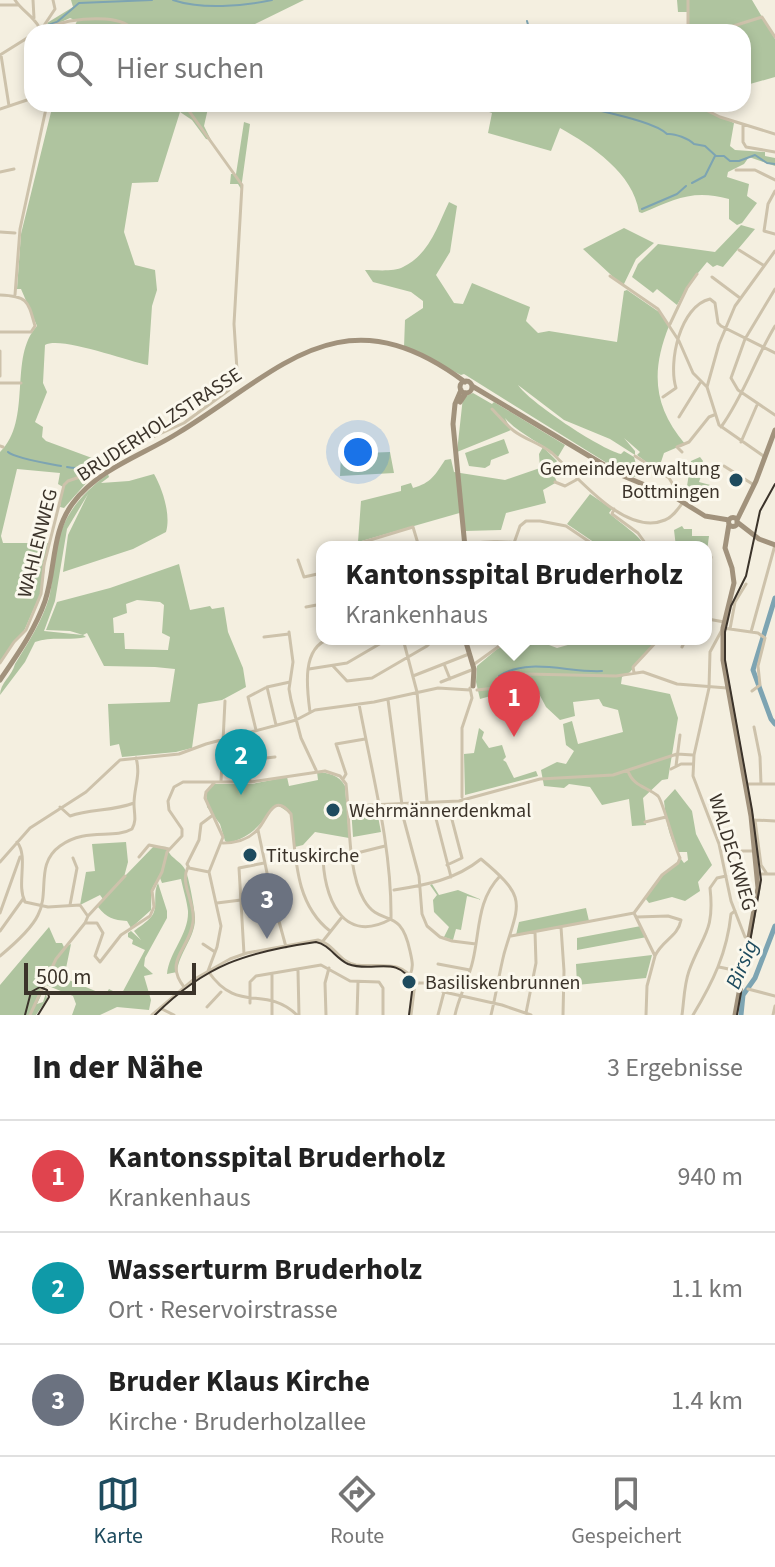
<!DOCTYPE html>
<html lang="de">
<meta charset="utf-8">
<style>
:root{--surface:#fff;--page:#f6f6f6;--text:#222;--muted:#767676;--line:#e0e0e0;--accent:#1e4b5e}
body{margin:0;font-family:"Source Sans 3",sans-serif;background:var(--page);color:var(--text)}
.scale{position:absolute;left:24px;bottom:20px;width:172px;box-sizing:border-box;padding-left:8px;border:4px solid #3b332a;border-top:0;font-size:22px;line-height:28px;white-space:nowrap;color:#3b332a;-webkit-text-stroke:6px #fbf8ed;paint-order:stroke}
.you{position:absolute;left:358px;top:452px;width:28px;height:28px;margin:-20px;border:6px solid #fff;border-radius:50%;background:#1a73e8;box-shadow:0 0 0 12px #1a73e833}
.badge{display:grid;place-items:center;width:52px;height:52px;border-radius:50%;background:var(--accent);color:#fff;font-size:26px;font-weight:700}
.pin{position:absolute;translate:-50% -66px;filter:drop-shadow(0 2px 4px #0008)}
.pin::after{content:'';position:absolute;top:42px;width:28px;height:24px;background:inherit;clip-path:polygon(0 0,100% 0,50% 100%)}
.popup{position:absolute;left:316px;top:541px;width:396px;height:104px;box-sizing:border-box;display:grid;place-content:center;border-radius:16px;background:var(--surface);filter:drop-shadow(0 2px 6px #0005);font-size:26px;white-space:nowrap;color:var(--muted)}
.popup b{font-size:30px;color:var(--text)}
.popup::after{content:'';position:absolute;left:50%;top:100%;margin-left:-16px;border:16px solid transparent;border-top-color:var(--surface)}
.list{margin:0;padding:0;list-style:none}
h2{display:flex;justify-content:space-between;align-items:center;height:104px;margin:0;padding:0 32px;font-size:34px}
h2 small{font-size:26px;font-weight:400;color:var(--muted)}
.list li{display:grid;grid-template-columns:52px 1fr auto;gap:24px;align-items:center;box-sizing:border-box;height:112px;padding:0 32px;border-top:2px solid var(--line)}
.list b{display:block;font-size:30px;white-space:nowrap}
.list p{margin:0;font-size:26px;white-space:nowrap;color:var(--muted)}
.list em{font-size:26px;font-style:normal;color:var(--muted)}
.icon{flex:none;width:44px;height:44px;fill:none;stroke:currentColor;stroke-width:2;stroke-linecap:round;stroke-linejoin:round}
.map{position:relative;flex:none;width:775px;height:1015px;overflow:hidden}
.search{position:absolute;background:var(--surface);box-shadow:0 4px 12px #0003;left:24px;right:24px;top:24px;height:88px;display:flex;align-items:center;gap:20px;box-sizing:border-box;padding:0 28px;border-radius:24px;color:var(--muted);font-size:30px}
.sheet{height:440px;background:var(--surface)}
nav{display:flex;justify-content:space-around;align-items:center;box-sizing:border-box;height:112px;border-top:2px solid var(--line);background:var(--surface);font-size:22px;color:var(--muted)}
nav a{display:grid;justify-items:center;gap:4px}
nav .on{color:var(--accent)}
.map>svg:first-child{display:block}
.green{fill:#afc49f;fill-rule:evenodd}
.lines{fill:none;stroke-linecap:round;stroke-linejoin:round}
.stream{stroke:#7da4b2;stroke-width:2}
.river{stroke:#7da4b2;stroke-width:5}
.street{stroke:#cdc2ab;stroke-width:3}
.secondary{stroke:#a1927c;stroke-width:5}
.tram{stroke:#3b332a;stroke-width:2}
.poi-dot{fill:#1e4b5e;stroke:#fbf8ed;stroke-width:3}
.labels{text-anchor:middle;stroke-width:6;stroke-linejoin:round;paint-order:stroke}
.street-label{font-size:20px;fill:#3b332a;stroke:#fbf8ed}
.poi-label{font-size:20px;fill:#3b332a;stroke:#fbf8ed;text-anchor:start}
.water-label{font-size:22px;font-style:italic;fill:#1e4b5e;stroke:#fbf8ed}
</style>
<div class="map">
<svg width="775" height="1015" viewBox="0 0 775 1015">
<rect width="100%" height="100%" fill="#f4efe0"/>
<path class="green" d="M71 0H304L239 32H72L77 21 70 18 50 27 47 23 73 7Z
M677 0H752L775 39V77L743 86V32L689 28V12H678Z
M53 104H209L204 126 211 140 206 139 192 120 180 112 158 182 132 183 124 232 135 265 155 270 157 290 152 306 148 365C126 361 61 336 45 345L43 383 47 392 35 422 43 427 42 437 46 441 92 458 110 454 117 459 112 464 86 476 88 481 64 508 60 507 63 487 58 484 60 473 17 469 1 536 3 543H48L42 590 24 631 0 661V452C33 420 8 357 37 326L21 289H17L21 234Z
M481 104H692L734 123 730 146 735 150 765 152V156L775 158V166L749 157 744 164 728 172 727 177 749 184 747 196 757 203 742 223 737 225 729 219V199C693 189 675 199 642 213L639 212C633 173 592 146 560 128L551 151 488 133 492 113 480 109Z
M244 122 250 124 241 189 238 184H230L231 174H236Z
M449 202 457 206 450 252 436 275 454 303 463 304 472 283 530 307 526 321 538 333 549 331 617 342 624 291 627 290 659 312 669 326C651 371 653 406 685 444L664 453 658 471 637 455 640 452 624 438 635 451V455L610 439 564 420 518 385C528 401 600 449 621 454L624 451 634 457 639 475 631 478 464 374 461 375 404 347 405 320 423 308V301L411 292 373 282 365 270C376 270 394 272 403 267 429 255 438 225 449 202Z
M741 225 755 229 723 267 717 265 713 267 707 262 689 284 677 305 657 289 653 293 632 277 638 264 658 244 715 252Z
M624 228 654 243 636 259 623 286 583 249Z
M473 393 492 404 494 402 565 445 558 457C541 442 520 435 505 418L511 430 457 452 463 397Z
M504 439 509 453 491 460 490 465 485 468 469 466 465 453Z
M543 447 557 461 551 469 557 482 543 490 546 503 506 513 501 530 465 531 463 512 358 542 361 501 401 491V486L411 483 413 488C431 483 435 475 445 460L451 459 454 472 505 480 540 468 539 454Z
M390 452 394 473 340 476 341 454Z
M700 457 703 461 696 474 701 476 699 482 714 486 709 499 690 494 687 486 691 461Z
M108 474 109 477 101 483 129 481 154 474C163 490 171 515 166 532L133 549 63 572 68 535 88 494 67 529 55 601 44 631 83 635 70 631 46 630 57 602 110 588 179 564 190 610 210 606 212 609 224 607 228 632 243 668 246 687 222 700 198 704 192 748 176 752 122 757 119 744 110 746 108 704 170 702 175 669 155 667 104 666 87 633 83 635 86 637C69 641 51 636 35 642L25 662 0 695C0 683 12 676 15 664 28 643 42 621 49 598 53 581 53 565 56 549 63 515 81 494 108 474ZM137 600 160 602 164 605 162 633 170 637 168 650 125 649 124 633H114L113 618 127 613 126 604Z
M590 494 612 509 609 513C622 525 636 532 646 547H601L567 524Z
M682 526 684 529H692V536H709L707 551 706 547H676L674 530Z
M513 639H533L557 648 589 639H658L630 672 622 677 621 684 670 694 678 718 668 779 662 780 643 798 646 825 632 826 629 799 602 805 590 787 569 784 564 788 544 786 541 770 557 762 566 764 574 751 566 745 563 724 572 721 578 744 623 732 618 710 603 706 599 699 573 702 575 716 560 720 546 707 536 688 522 687 480 699 476 682 477 666 496 650Z
M479 728 484 732 482 738 489 748 502 745 506 757 503 760 506 762 514 778 536 771 538 776 465 795 464 754 474 753Z
M317 772C329 773 339 775 345 786L349 838 315 832 303 845 295 847 291 814 279 806 273 807C260 826 251 837 228 843L225 841 220 824 207 807 206 792 213 784H252L287 777 289 786 318 780Z
M675 789 692 811 696 834 712 865 698 882 700 891 685 901 672 897 649 903 645 898 663 875 681 859 684 863 688 860 687 852H678C668 836 666 819 664 801Z
M376 806 381 832 353 837 351 808Z
M126 842 128 862 124 877 154 846 167 847C169 859 183 861 186 872 189 878 195 911 195 917 196 937 179 952 177 972L167 974C169 952 189 934 188 911 187 901 183 889 181 879L162 883 160 878C148 889 152 895 151 910L131 928 127 921C113 920 107 918 98 907L103 899 100 895 80 905 86 872 95 871 92 844Z
M158 883 167 911V918L145 958 144 966 153 974 144 976 151 1000 149 1010 117 1007 100 1015H72L76 1004 73 996 46 985 37 1004 43 1002 46 993 47 999 36 1015H0V985L49 927 56 943H62L64 947 71 944 64 978 105 995 109 989 121 995 145 950 132 944 133 940 128 937V933L131 931 141 940 134 931C139 927 147 922 151 917 159 908 152 894 158 883Z
M432 884 439 895 458 890 482 900 467 896 461 930 456 929 453 940 444 937 449 927 434 912 433 900 437 895 430 885Z
M586 908 589 921 516 935 519 922Z
M641 926 647 937 577 950V938Z
M652 955 646 978 577 985 576 964Z"/>
<g class="lines">
<path class="stream" d="M173 0C202 10 243 6 272 0
M527 21 530 32
M48 25 57 22 79 3 152 0
M575 104C595 111 653 120 667 134 675 133 689 139 694 144L705 146 716 156H724L730 161H739L755 155 767 163 775 164
M692 183 705 176 715 156
M642 209 677 194 686 186
M8 452C14 458 50 464 61 466
M67 467C80 470 100 466 111 457
M499 676C529 657 569 673 602 671"/>
<path class="river" d="M775 598 753 670 771 719 775 724
M741 1015 743 995 755 978 775 926"/>
<path class="street" d="M15 0C22 11 33 16 39 27
M33 0 34 18
M688 0V32
M0 5H18
M39 27C50 28 58 23 70 21 88 18 124 15 135 32
M43 27 55 9 53 0
M688 29 727 28 762 17 775 37
M38 31V32
M0 55 32 35
M1 55 9 106
M694 104 720 117 775 134
M0 109 27 100
M743 125V142L746 147 775 152
M736 170H755L775 180
M0 172 14 169
M775 191 768 204 764 231 775 234
M0 232 15 233
M739 250 763 265
M610 276 658 309 679 341 693 373 707 387 719 425 765 457
M712 277 740 298
M775 289 745 339 731 378 738 390 775 415
M0 295C28 296 28 301 35 326L31 332H0
M15 295 20 229 47 104
M670 324 687 288 697 274
M0 351V376
M0 383H21
M707 387 719 344 735 306 775 251
M663 397 676 388C668 362 680 306 710 299L715 303 718 323 721 326 775 353
M492 409C499 416 506 425 514 431 526 440 540 443 552 453 577 476 625 537 665 520 673 517 678 509 683 502
M679 417 700 383
M721 427C744 395 755 359 775 326
M741 442 757 405
M0 446 3 447
M682 452 677 447 689 442 709 417 714 415
M635 456 669 478 677 491 676 498
M724 466 754 485
M555 482 565 486 576 480
M614 509 612 514 638 533 648 547
M514 543 520 526 526 521H540L566 526 597 547
M347 547 413 527 419 547
M452 547C477 541 511 539 536 547
M706 552 711 557 706 580
M298 560 304 577 322 573
M706 601 707 619
M306 607 322 604
M708 619 724 622
M730 629 735 602 746 584
M289 632 293 662 289 689 291 700 301 738 316 770
M751 632 775 545
M264 637 289 634
M403 639 417 692 427 801
M682 647 686 639
M0 663 14 642 26 630 41 594 44 565 64 485 68 481 106 468 126 449 184 423 229 390 231 375 237 370 234 324 242 185 184 104
M444 664 450 679
M473 665 509 639
M333 666 347 681 372 678 427 646 434 639
M309 669 347 663 388 639
M634 673 633 667 659 639
M413 676 469 654
M441 682 474 669
M267 687 276 725
M477 690 495 688 509 679 526 674 616 676 643 672 677 684 727 688
M388 700 404 820 419 876 422 914 427 926 440 937 452 941 476 944
M359 704C372 774 392 847 391 919 342 946 323 896 323 854H353L385 846
M310 712C307 689 301 648 329 639
M754 727 760 757 761 784
M256 730 248 697 267 687 290 682
M242 733 250 781
M247 760 275 757
M676 766 680 735
M671 769 681 764H693
M628 771C633 786 647 787 658 796 663 801 674 846 680 858L678 863 662 875 634 913
M343 779 346 774 336 744 365 739
M221 781 225 701
M215 782 206 792 205 798 223 837 209 872 221 926 217 947 208 971C238 1015 264 984 297 1015
M745 784H775
M462 797V728L472 698 470 688
M348 806 459 801 540 779 613 775 677 754 693 755
M60 807 70 816C91 809 113 811 134 803
M433 807 451 877
M434 809 449 808 450 812 462 858 447 865
M755 820 761 865 767 874
M755 820 775 821
M645 822 666 817
M728 829 731 851
M258 830 271 892 286 947
M17 842C29 857 16 884 25 902L48 907 80 905 87 915
M223 843C236 843 250 839 259 828 268 817 274 792 291 814 296 855 294 903 330 931
M722 851H754
M739 851 744 891
M139 857 149 845 169 849
M0 862 30 828 86 792 120 760 179 754 206 744 296 720 315 710 374 702 438 688 470 690
M209 872 189 868 187 864 199 840 201 824 213 815
M759 874H775
M394 890C426 885 455 880 481 859 529 899 519 902 504 954 499 974 496 995 491 1015
M217 903 241 900
M70 905 77 868 73 858
M242 905 272 899
M0 913 20 857
M634 913 655 956 647 986 646 1015
M637 917 668 916 681 920C678 937 662 940 655 956
M85 923H97L103 933 95 956 100 962 121 935 150 916 154 907 152 891 162 872 167 852 182 836V829L169 810 168 801 174 787 183 782H251L325 771 340 776 346 784C350 817 347 871 364 900 381 929 400 904 410 951 412 960 414 967 410 975
M561 927 564 971 563 1015
M0 931 23 899
M511 936 634 913
M750 938 745 937 731 901 719 844 693 776 694 755 709 688 710 652 723 628 758 633 765 638 758 666 760 685 752 691
M323 941 342 917
M203 944 215 952
M244 954 239 868 264 863
M0 956C12 946 31 930 38 915 50 892 35 864 60 846 86 827 113 840 132 829 137 820 134 814 134 804 134 787 141 775 136 758
M438 964 470 970
M719 967 743 972
M298 971 299 1015
M272 974V1015
M415 983H425L444 992 502 1005 531 1015
M184 987C163 960 190 949 193 922 196 903 179 884 188 867
M748 989 775 996
M250 1003V982L256 976 321 965 350 981 379 982 383 988V1015
M207 1007 221 992
M160 1008 174 1015
M526 1013 536 963 535 932
M30 1015 56 959 85 923 88 916 125 876
M152 1015 193 980 230 959 247 953 318 940C334 944 339 962 356 965 378 968 402 958 415 983L411 1015
M326 1015 325 983 329 968
M357 1015 358 982
M438 1015 444 992
M455 1015C459 996 469 979 473 960 480 930 477 900 500 876
M682 1015C684 1001 684 985 689 971 702 935 715 932 710 888L717 878 726 876
M693 1015C713 982 727 953 731 914L735 911
M773 1015 775 1006"/>
<path class="secondary" d="M460 387a6 6 0 1 1 12 0a6 6 0 1 1-12 0Z
M472 386 621 475 676 498 705 516 729 520
M461 390 455 404 453 424 465 547
M460 402 466 393
M728.5 522a4.5 4.5 0 1 1 9 0a4.5 4.5 0 1 1-9 0Z
M737 520 756 481 775 430
M737 522 759 539 775 545
M729 524 725 548 732 568 734 583 723 628V660L751 816 758 888 735 1015
M465 639 474 669 473 686
M0 680C17 655 35 630 45 601 56 568 51 532 73 503 98 469 143 455 178 433 281 370 342 290 465 382"/>
<path class="tram" d="M25 1015 31 992 40 987 47 990 49 997 38 1015
M155 1015C206 964 247 952 316 942 330 945 335 958 348 964 374 974 396 953 413 984L409 1015
M737 1015 761 880 752 810 725 660V632L731 606 746 576 760 511 775 484"/>
</g>
<g class="poi-dot">
<circle cx="736" cy="480" r="8"/>
<circle cx="333" cy="810" r="8"/>
<circle cx="250" cy="855" r="8"/>
<circle cx="409" cy="982" r="8"/>
</g>
<g class="labels">
<g class="street-label">
<text transform="translate(159 424) rotate(-33)" y="7">BRUDERHOLZSTRASSE</text>
<text transform="translate(37 543) rotate(-76)" y="7">WAHLENWEG</text>
<text transform="translate(733 852) rotate(73)" y="7">WALDECKWEG</text>
</g>
<g class="poi-label">
<text x="720" y="475" text-anchor="end">Gemeindeverwaltung<tspan x="720" dy="23">Bottmingen</tspan></text>
<text x="349" y="817">Wehrmännerdenkmal</text>
<text x="266" y="862">Tituskirche</text>
<text x="425" y="989">Basiliskenbrunnen</text>
</g>
<g class="water-label">
<text transform="translate(741 964) rotate(-67)" y="8">Birsig</text>
</g>
</g>
</svg>
<div class="scale">500 m</div>
<div class="you"></div>
<div class="pin badge" style="left:514px;top:737px;background:#e0444e">1</div>
<div class="popup"><b>Kantonsspital Bruderholz</b>Krankenhaus</div>
<div class="pin badge" style="left:241px;top:795px;background:#0f9aa8">2</div>
<div class="pin badge" style="left:267px;top:939px;background:#6b7280">3</div>
<div class="search"><svg class="icon" aria-label="search" viewBox="0 0 24 24"><circle cx="10" cy="10" r="6"/><path d="M15 15l6 6"/></svg>Hier suchen</div>
</div>
<section class="sheet">
<h2>In der Nähe<small>3 Ergebnisse</small></h2>
<ul class="list">
<li><span class="badge" style="background:#e0444e">1</span><div><b>Kantonsspital Bruderholz</b><p>Krankenhaus</p></div><em>940 m</em></li>
<li><span class="badge" style="background:#0f9aa8">2</span><div><b>Wasserturm Bruderholz</b><p>Ort · Reservoirstrasse</p></div><em>1.1 km</em></li>
<li><span class="badge" style="background:#6b7280">3</span><div><b>Bruder Klaus Kirche</b><p>Kirche · Bruderholzallee</p></div><em>1.4 km</em></li>
</ul>
</section>
<nav>
<a class="on"><svg class="icon" aria-label="map" viewBox="0 0 24 24"><path d="M3 6l6-2 6 2 6-2v14l-6 2-6-2-6 2zM9 4v14M15 6v14"/></svg>Karte</a>
<a><svg class="icon" aria-label="directions" viewBox="0 0 24 24"><path d="M12 3l9 9-9 9-9-9zM9 14v-3h6M13 9l2 2-2 2"/></svg>Route</a>
<a><svg class="icon" aria-label="saved" viewBox="0 0 24 24"><path d="M7 4h10v16l-5-4-5 4z"/></svg>Gespeichert</a>
</nav>
